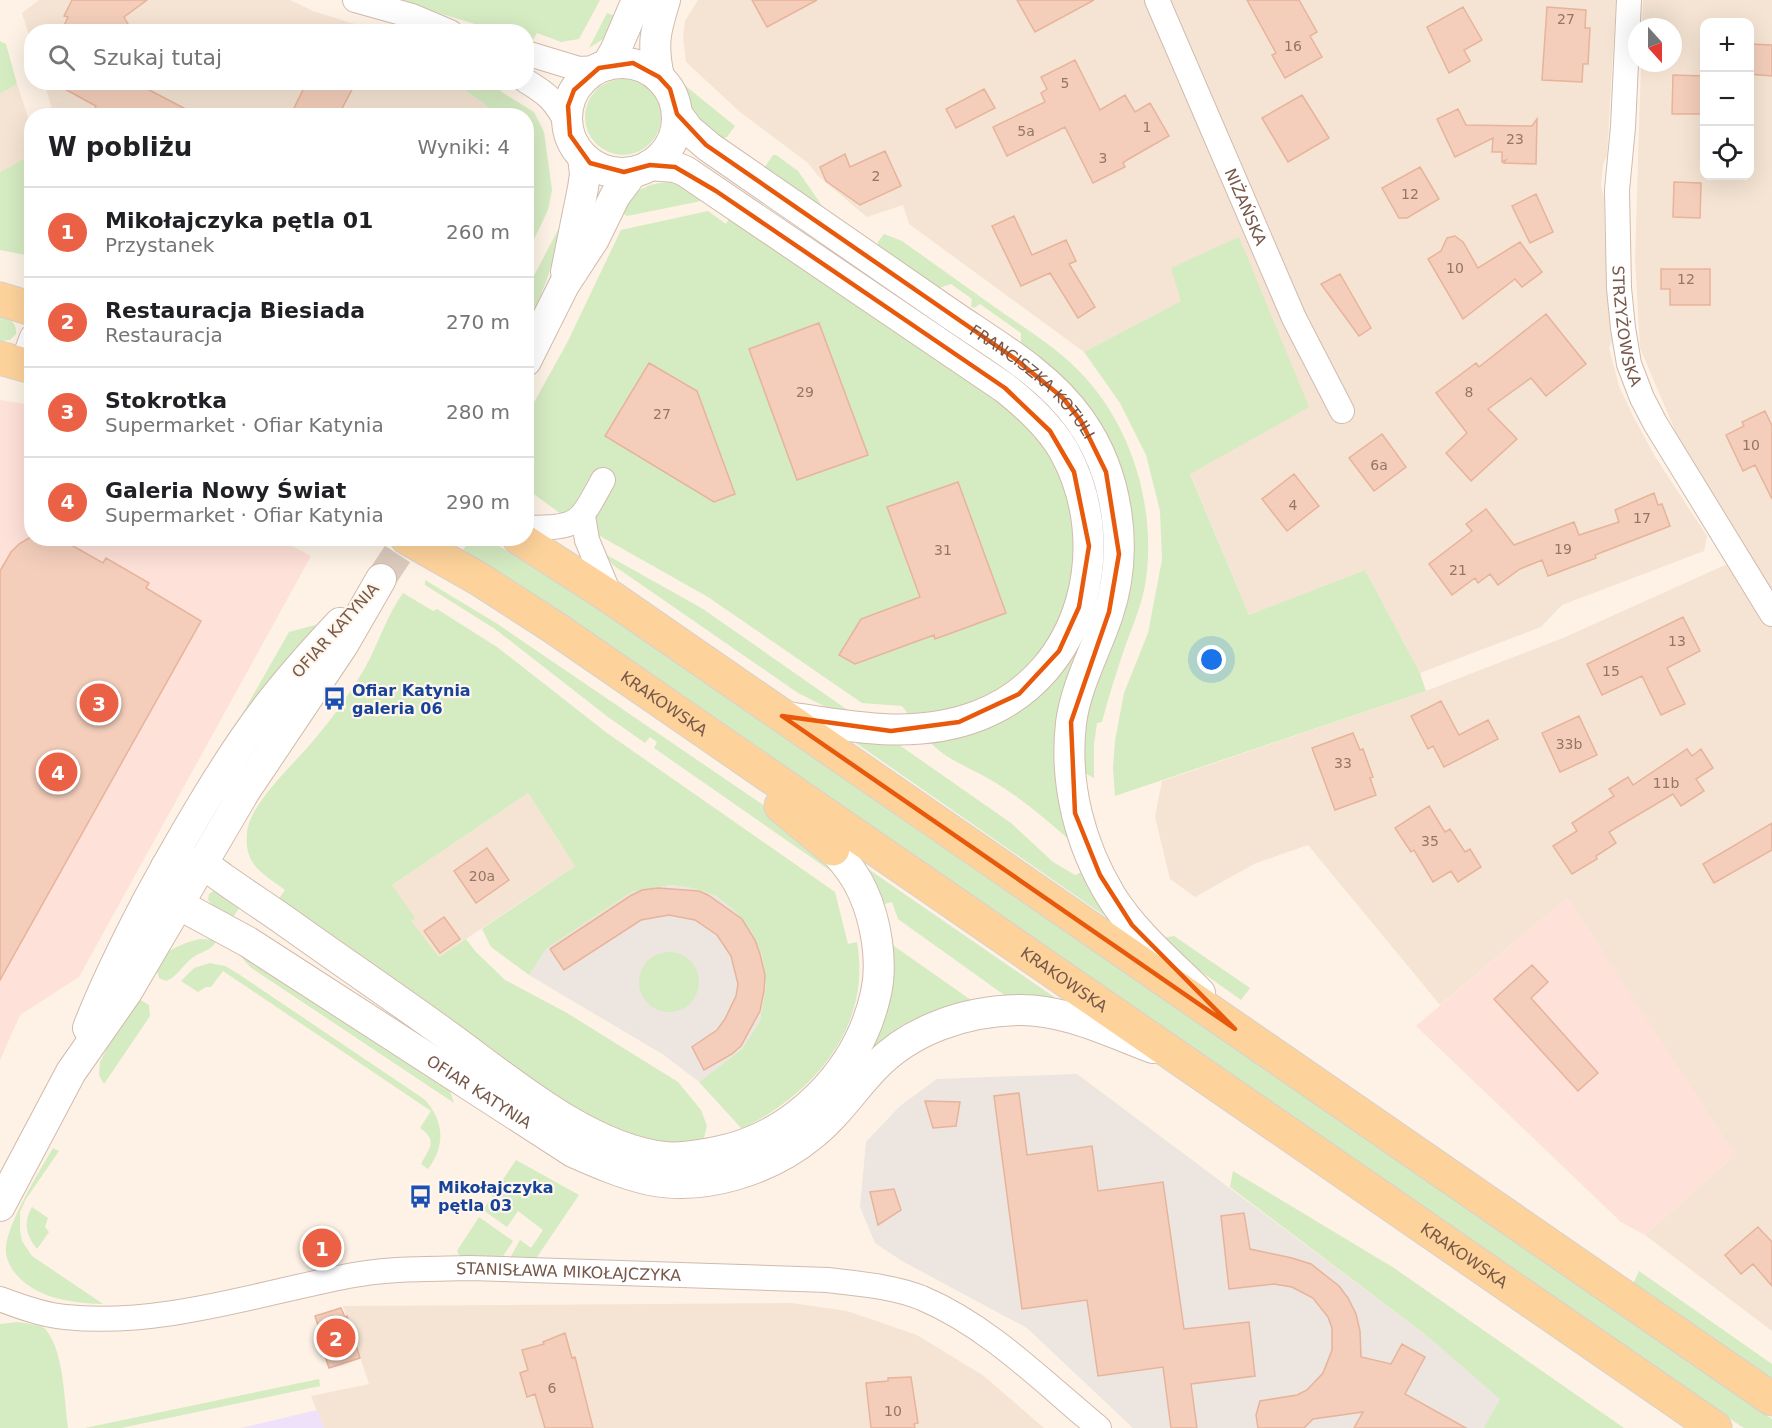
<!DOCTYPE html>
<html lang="pl">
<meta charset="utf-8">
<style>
:root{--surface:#fff;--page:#f2f2f2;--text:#202124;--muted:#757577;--line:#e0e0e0;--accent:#eb6146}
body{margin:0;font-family:"DejaVu Sans",sans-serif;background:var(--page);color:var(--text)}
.controls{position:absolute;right:18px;top:18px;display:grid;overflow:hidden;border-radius:12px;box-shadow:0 6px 24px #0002}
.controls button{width:54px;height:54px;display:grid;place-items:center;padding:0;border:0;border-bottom:2px solid var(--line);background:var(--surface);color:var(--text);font:30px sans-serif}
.compass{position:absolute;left:1628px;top:18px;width:54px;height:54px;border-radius:50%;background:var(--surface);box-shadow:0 6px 24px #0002;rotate:159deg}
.you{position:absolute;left:1212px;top:660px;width:21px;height:21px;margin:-15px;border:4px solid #fff;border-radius:50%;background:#1a73e8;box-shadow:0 0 0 9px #1a73e833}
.badge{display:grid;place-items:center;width:39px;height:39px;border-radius:50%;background:var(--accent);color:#fff;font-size:20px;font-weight:700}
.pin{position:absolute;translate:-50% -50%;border:3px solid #fff;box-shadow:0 2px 6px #0006}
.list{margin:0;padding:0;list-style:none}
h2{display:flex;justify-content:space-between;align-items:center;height:78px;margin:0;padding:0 24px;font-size:26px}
h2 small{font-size:20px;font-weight:400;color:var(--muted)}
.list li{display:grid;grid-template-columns:39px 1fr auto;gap:18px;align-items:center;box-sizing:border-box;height:90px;padding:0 24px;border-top:2px solid var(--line)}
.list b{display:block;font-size:22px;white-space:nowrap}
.list p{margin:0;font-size:20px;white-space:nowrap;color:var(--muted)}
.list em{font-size:20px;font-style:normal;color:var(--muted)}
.icon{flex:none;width:33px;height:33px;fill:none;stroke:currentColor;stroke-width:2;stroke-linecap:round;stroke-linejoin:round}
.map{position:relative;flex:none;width:1772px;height:1428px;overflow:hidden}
.search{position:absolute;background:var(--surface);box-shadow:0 6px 24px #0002;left:24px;top:24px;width:510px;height:66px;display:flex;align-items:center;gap:15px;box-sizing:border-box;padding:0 21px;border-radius:24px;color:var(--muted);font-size:22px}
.panel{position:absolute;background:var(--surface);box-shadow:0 6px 24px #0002;left:24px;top:108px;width:510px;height:438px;border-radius:24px}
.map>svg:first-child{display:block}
.residential{fill:#f5e4d3;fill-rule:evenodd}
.commercial{fill:#fee1d8}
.industrial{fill:#ede5df}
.education{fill:#efe1f9}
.green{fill:#d5ebc2}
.building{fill:#f4cebb;stroke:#e7b39b;stroke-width:1.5}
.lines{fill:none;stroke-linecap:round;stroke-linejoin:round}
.tertiary-tunnel{stroke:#dccbbe;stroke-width:30;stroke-dasharray:30 15;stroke-linecap:butt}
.minor-casing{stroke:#d1bbad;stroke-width:26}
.tertiary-casing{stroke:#d1bbad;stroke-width:32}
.primary-casing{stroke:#d9d0cc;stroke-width:35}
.minor{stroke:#fff;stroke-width:24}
.tertiary{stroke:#fff;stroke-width:30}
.primary{stroke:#fed39b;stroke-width:33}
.marked{fill:none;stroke:#e8590c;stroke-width:4.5;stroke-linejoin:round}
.labels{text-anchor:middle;stroke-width:4.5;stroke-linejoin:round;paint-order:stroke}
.number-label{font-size:14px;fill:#967566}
.street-label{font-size:16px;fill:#775749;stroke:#fff6ec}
.transit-label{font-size:16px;font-weight:bold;fill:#164399;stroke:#fff6ec;text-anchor:start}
</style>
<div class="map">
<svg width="1772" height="1428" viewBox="0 0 1772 1428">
<rect width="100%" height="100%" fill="#fdf2e5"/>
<path class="residential" d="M39 0H290L313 11 364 27 368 31 32 32 31 42 22 13Z
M698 0H1616L1607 155 1603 165 1601 186 1604 197 1605 247 1613 339 1609 348 1619 386 1634 418 1656 458 1707 536 1704 551 1562 605 1541 627 1420 673 1365 570 1249 615 1190 473 1181 301 1084 352 909 224 903 205 867 217 818 176 808 163 740 112 686 62 683 38 685 21Z
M1643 0H1772V1331L1645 1235 1735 1155 1567 898 1440 1005 1308 845 1256 863 1195 897 1170 879 1155 817 1162 781 1426 691 1563 638 1734 561 1679 440 1640 348 1635 259 1641 63H1673V27H1642ZM1704 22H1750V176H1704Z
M44 83H456L499 115H54Z
M17 84 31 126V155L0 172V94Z
M528 793 575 866 439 957 410 921 414 918 392 885Z
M791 1303 847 1311 917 1335 984 1376 1044 1428H324L311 1396 369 1384 343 1306Z"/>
<path class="commercial" d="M0 400 31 405 32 538 279 539 311 556 79 977 20 1015 0 1060Z
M1568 897 1735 1155 1645 1235 1621 1222 1416 1026Z"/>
<path class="industrial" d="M671 885 692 888 716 896 734 910 751 931 762 955 766 986 760 1021 742 1049 699 1082 664 1055 529 975 546 949 632 892Z
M1077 1074 1426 1335 1501 1399 1484 1428H1133L1027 1328 902 1261 875 1243 860 1207 866 1142 900 1106 937 1079Z"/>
<path class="education" d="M317 1410 324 1428H241L258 1424Z"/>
<path class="green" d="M396 0H600L579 39 561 42 537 33 531 43 527 41 526 32 498 31Z
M607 13 620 18 608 36 589 48Z
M0 41 6 44 17 84 0 94Z
M677 79 735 126 727 137 715 140 690 114 684 92Z
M585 117a38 38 0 1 1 76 0a38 38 0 1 1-76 0Z
M456 83H493L503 93 534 112 544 132 552 190 548 210 527 254 526 116 499 115Z
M31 155V256L0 250V172Z
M773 155H776L798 171 825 210 762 171Z
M672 182 679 183 711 199 627 216 617 210C636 191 644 183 672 182Z
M708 211 726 224 732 214 988 388 1049 449 1072 504 1075 577 1050 647 991 700 912 719 902 706 862 703 708 597 561 514 527 489V415L567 343 621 230Z
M564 224 547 279 527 330V289L560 226Z
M884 234 902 241C937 266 971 290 1006 315 1031 332 1057 349 1078 370 1131 423 1156 505 1146 579 1143 601 1134 623 1126 644 1117 670 1109 695 1102 722L1097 723 1094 744V778L1081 771 1082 744 1126 505 1021 349V333L980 304 974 308 971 306 972 299 951 284 936 289 878 248V242Z
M1239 237 1309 407 1190 474 1249 615 1365 570 1420 673 1426 691 1115 796 1113 768 1115 741 1124 693 1148 633 1162 560 1160 511 1146 455 1120 403 1084 352 1181 301 1171 268Z
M0 316C10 319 17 322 16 334L10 340 0 341Z
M1000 362 1056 407 1090 462 1108 535 1073 843C1048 821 1024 800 996 783 972 768 942 759 926 737L1018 707 1100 533 995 368Z
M471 539H488L602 612 1772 1419V1428H1744L1721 1413 566 615 463 550Z
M605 554 703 609 859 718 830 709 798 693 613 565Z
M425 580 496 623 778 815 848 883 654 748 657 742 650 737 645 743 608 717 495 629 425 585Z
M403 593 433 611 437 609 497 647 607 733 835 892 848 944 857 942C872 1027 814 1093 742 1129L699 1082 742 1049 760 1021 766 986 762 955 751 931 734 910 716 896 692 888 671 885 632 892 546 949 529 975 491 947 482 929 575 866 528 793 392 885 415 918 411 921 439 957 466 939 476 952 505 980 567 1013 678 1082 701 1110 707 1126 703 1142 693 1149 595 1127 278 900 285 890C262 873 244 865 247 833 249 804 294 764 313 741 332 719 351 692 366 666 379 642 387 615 403 593Z
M319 624 228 739 289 632Z
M892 740 1011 823 1053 862 1075 875 1086 870 1112 921 856 743V742Z
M858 862 1070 1008 1014 1002 898 919 892 902 877 906Z
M214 891 241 905 231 920 218 911 208 900 209 894Z
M1174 936 1250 988 1241 1000 1196 968 1162 938Z
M200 939 217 940C211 952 200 951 191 959 182 966 176 978 166 981L159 978 155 963C166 950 183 943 200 939Z
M884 939 978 1005 821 1108Z
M639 982a30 30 0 1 1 60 0a30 30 0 1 1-60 0Z
M242 955 442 1080 450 1091 454 1103 250 967 243 959Z
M210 963 225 966 237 973 424 1099C444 1120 446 1145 428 1169L421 1164C430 1147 438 1141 420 1128L431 1111 223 971 211 987H206L198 992 181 981 194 968Z
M134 996 149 1005 150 1016 104 1084 99 1075 100 1062Z
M53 1148 59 1151 26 1199 20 1212V1230L22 1241 32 1256 103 1304C70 1303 32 1298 12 1269 8 1262 5 1255 6 1247 8 1222 40 1170 53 1148Z
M516 1160 579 1195 535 1260 510 1258 520 1240 531 1248 543 1230 518 1211 507 1227 483 1210Z
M1233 1171 1394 1268 1624 1428H1484L1500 1399 1426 1335 1230 1187Z
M32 1207 48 1218 45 1227 49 1232 37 1249C26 1236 23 1222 32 1207Z
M479 1217 513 1241 501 1259H461L457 1251Z
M1639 1271 1772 1364V1380L1633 1284Z
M18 1322 42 1326C64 1344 64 1400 68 1428H0V1324Z
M319 1379 320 1386 121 1428H85Z"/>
<path class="building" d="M72 0H147L124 17 128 24 117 32H61L68 17 64 16Z
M752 0H817L767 27Z
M1017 0H1094L1035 32Z
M1247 0H1299L1317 32 1310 36 1322 57 1285 78 1272 55 1276 53Z
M1463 7 1482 40 1464 50 1470 61 1449 73 1427 27Z
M1547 7 1586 10 1585 28H1590L1588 64H1583L1582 82 1542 80Z
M1749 44 1772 45V76L1749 74Z
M1075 60 1100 110 1125 95 1135 112 1150 103 1169 136 1127 160 1123 163 1125 167 1093 183 1065 127 1007 156 993 127 1045 102 1041 93 1047 89 1041 77Z
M1673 75 1704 76V114H1672Z
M52 82H134L199 116H91L96 106Z
M307 82H356L338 116H290Z
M984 89 995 108 956 128 946 109Z
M1302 95 1329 138 1288 162 1262 118Z
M1458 109 1466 125 1532 126 1537 119 1536 164 1504 163 1506 160 1502 162V152H1492L1493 138 1455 157 1437 119Z
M885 151 901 186 860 205 826 181 820 167 845 154 850 167Z
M1420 167 1439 199 1407 218H1399L1382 188Z
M1674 182 1701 183 1700 218 1673 217Z
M1536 194 1553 232 1530 243 1512 206Z
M1014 216 1032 255 1066 240 1076 261 1069 264 1095 307 1078 318 1050 273 1021 286 992 226Z
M1455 236 1463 242 1478 268 1520 242 1542 272 1522 287 1515 279 1463 319 1428 259 1441 251 1447 238Z
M1661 269H1710V305H1670V289H1661Z
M1340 274 1371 328 1359 336 1321 284Z
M1546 314 1586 364 1546 396 1531 378 1488 409 1517 439 1471 481 1446 453 1467 433 1436 393 1476 363 1479 367Z
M819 323 868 455 797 480 749 349Z
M649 363 697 391 735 494 714 502 605 436Z
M1765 411 1772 426V499L1755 465 1743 471 1726 435 1744 426 1742 422Z
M1382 434 1406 467 1374 491 1349 458Z
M1294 474 1319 506 1287 531 1262 499Z
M958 482 1006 613 935 639 934 635 855 664 839 655 861 619 920 597 887 507Z
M1654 493 1658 505 1662 504 1670 526 1595 555 1596 558 1548 576 1542 560 1520 569 1498 585 1490 574 1478 583 1475 578 1452 595 1429 564 1472 531 1466 524 1486 509 1514 545 1574 522 1579 535 1619 522 1615 510Z
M29 538H59L103 563 106 558 149 583 146 588 201 621 0 980V571L11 552 19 544Z
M1683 617 1700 651 1667 668 1685 704 1661 715 1642 676 1602 695 1587 664Z
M1441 701 1459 735 1488 720 1498 739 1444 767 1433 746 1428 749 1411 716Z
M1579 716 1597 755 1560 772 1542 733Z
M1353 733 1360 750 1363 749 1373 777 1370 778 1376 795 1335 810 1312 748Z
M1687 749 1692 756 1701 749 1713 768 1696 779 1704 791 1681 806 1673 794 1609 832 1616 843 1596 856 1597 859 1572 874 1553 846 1577 831 1572 823 1614 796 1609 789 1628 777 1633 785Z
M1429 806 1445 832 1450 829 1465 852 1470 849 1481 867 1458 882 1451 871 1433 882 1414 850 1411 852 1395 828Z
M1772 823V850L1714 883 1703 864Z
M487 848 509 880 476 903 454 871Z
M658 888 699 891 708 895 742 919 755 940 760 954 765 975 764 991 760 1011 741 1046 732 1054 704 1070 692 1047 717 1030 725 1019 736 996 738 984 731 956 717 935 695 920 669 915 641 920 564 970 550 949 630 896 642 890Z
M444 917 460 939 440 953 424 931Z
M1532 965 1548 982 1531 998 1598 1073 1578 1091 1494 999Z
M1019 1093 1027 1155 1092 1146 1098 1191 1163 1182 1184 1329 1249 1322 1255 1376 1191 1384 1197 1428H1171L1163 1367 1098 1376 1087 1300 1022 1309 994 1096Z
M925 1101 960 1102 956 1126 933 1128Z
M894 1189 901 1210 878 1225 870 1192Z
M1244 1213 1250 1249 1292 1258 1311 1264 1339 1286 1348 1298 1356 1314 1360 1331 1361 1357 1391 1364 1402 1344 1425 1357 1405 1394 1466 1428H1354L1363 1412 1313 1419 1304 1428H1258L1256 1415 1260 1401 1297 1395 1307 1390 1323 1373 1332 1350V1328L1328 1317 1313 1298 1292 1287 1274 1284 1229 1289 1221 1216Z
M1758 1227 1772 1242V1286L1753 1264 1741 1274 1725 1255Z
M341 1308 345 1317 347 1316 360 1358 329 1368 319 1338 322 1337 315 1316Z
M565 1333 572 1358 575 1357 593 1428H545L535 1394 527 1397 520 1373 528 1370 522 1350 544 1344 543 1342Z
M911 1377 918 1423 914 1424 915 1428H871L866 1383 888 1381V1378Z"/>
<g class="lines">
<path class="tertiary-tunnel" d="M381 579 408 538"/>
<defs>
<g id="minor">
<path d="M355 0 412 16 450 32"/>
<path id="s1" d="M1157 0 1294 318 1342 411"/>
<path id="s2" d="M1629 0 1623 127 1617 190 1619 288 1623 328 1629 364 1642 398 1655 423 1772 614"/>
<path d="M526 53 579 69 599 68"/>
<path d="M526 81C549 95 554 100 567 123"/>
<path d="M22 364 32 337"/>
<path d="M583 516 587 540 611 598"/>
<path d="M526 528C579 527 578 526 603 480"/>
<path id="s3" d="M0 1299C21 1307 43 1315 65 1317 159 1327 256 1294 348 1276 388 1268 429 1269 470 1268L828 1280C859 1284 892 1286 922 1298 990 1327 1043 1382 1099 1428"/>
</g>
<g id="tertiary">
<circle cx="622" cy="118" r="55"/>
<path d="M607 65 616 49 637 0"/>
<path d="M659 77C652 44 655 32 665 0"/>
<path id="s4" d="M677 114 689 130 709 147C789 202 869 257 949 313 994 344 1048 374 1080 420 1119 475 1129 551 1108 614 1096 650 1076 685 1071 723 1064 784 1080 845 1111 896 1134 933 1170 963 1200 993"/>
<path d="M650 165 675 167 685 171 1005 388C1027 406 1049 425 1064 451 1116 545 1084 674 980 715 915 741 847 726 782 716"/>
<path d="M566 272 583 188 585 174 583 157"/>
<path d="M526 361 564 285 594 239 615 196 633 172"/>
<path id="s5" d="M166 867 178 904 248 942 573 1152C598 1163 623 1174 650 1180 704 1191 770 1170 812 1135 836 1116 853 1090 874 1068 910 1030 965 1011 1018 1010 1064 1009 1110 1032 1153 1048"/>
<path d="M166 867C175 866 195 862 202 865 209 867 218 875 224 879 245 894 267 908 288 923 337 958 387 992 437 1028 501 1073 584 1148 664 1157 681 1159 699 1155 716 1152 794 1137 859 1071 876 993 883 962 876 921 863 892 856 876 845 862 833 849"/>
<path d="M88 1028C105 984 126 942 148 900 179 843 212 785 249 732 276 693 308 657 340 623"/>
<path d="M0 1206 71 1072 127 992 245 791 343 645 381 579"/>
</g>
<g id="primary">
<path d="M0 299 32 309"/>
<path d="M0 358 32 367"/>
<path id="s6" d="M407 538 479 579 555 628 1715 1428"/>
<path d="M519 538 612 598 1772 1399"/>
<path d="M781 806 833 849"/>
</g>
</defs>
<use href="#minor" class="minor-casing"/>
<use href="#tertiary" class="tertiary-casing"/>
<use href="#primary" class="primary-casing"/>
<use href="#minor" class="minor"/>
<use href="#tertiary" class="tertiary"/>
<use href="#primary" class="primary"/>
</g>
<path class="marked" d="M633 63 659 77 670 89 677 114 706 145 1014 358 1063 398 1081 421 1106 472 1119 554 1109 612 1071 722 1075 813 1100 875 1132 925 1235 1029 782 716 891 731 959 722 1019 694 1059 651 1079 607 1089 546 1074 472 1050 431 1005 388 716 191 675 167 650 165 624 172 590 163 570 135 568 106 574 90 599 68Z"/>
<defs>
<symbol id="bus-bare" viewBox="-9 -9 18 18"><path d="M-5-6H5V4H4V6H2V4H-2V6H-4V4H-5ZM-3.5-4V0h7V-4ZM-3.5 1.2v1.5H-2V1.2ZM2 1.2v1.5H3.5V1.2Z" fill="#1a4fb4" stroke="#fff6ec" stroke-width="2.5" paint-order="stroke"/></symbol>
</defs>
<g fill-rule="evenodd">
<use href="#bus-bare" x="318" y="682" width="33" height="33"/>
<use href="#bus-bare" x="404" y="1180" width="33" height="33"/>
</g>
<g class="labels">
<g class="number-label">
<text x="1566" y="24">27</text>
<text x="1293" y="51">16</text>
<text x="1065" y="88">5</text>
<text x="1147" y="132">1</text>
<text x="1026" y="136">5a</text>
<text x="1515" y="144">23</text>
<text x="1103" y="163">3</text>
<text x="876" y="181">2</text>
<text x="1410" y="199">12</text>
<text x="1455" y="273">10</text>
<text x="1686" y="284">12</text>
<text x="805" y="397">29</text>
<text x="1469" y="397">8</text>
<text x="662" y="419">27</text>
<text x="1751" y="450">10</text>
<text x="1379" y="470">6a</text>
<text x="1293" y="510">4</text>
<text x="1642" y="523">17</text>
<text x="1563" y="554">19</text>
<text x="943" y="555">31</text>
<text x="1458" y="575">21</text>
<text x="1677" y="646">13</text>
<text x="1611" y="676">15</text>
<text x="1569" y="749">33b</text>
<text x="1343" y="768">33</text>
<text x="1666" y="788">11b</text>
<text x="1430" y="846">35</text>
<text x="482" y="881">20a</text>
<text x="552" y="1393">6</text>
<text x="893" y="1416">10</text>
</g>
<g class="street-label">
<text dy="6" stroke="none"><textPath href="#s1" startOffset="225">NIŻAŃSKA</textPath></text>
<text dy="6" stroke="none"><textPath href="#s2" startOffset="327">STRZYŻOWSKA</textPath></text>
<text dy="6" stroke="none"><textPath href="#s4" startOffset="447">FRANCISZKA KOTULI</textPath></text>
<text transform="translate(335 630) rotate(-48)" y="6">OFIAR KATYNIA</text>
<text dy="6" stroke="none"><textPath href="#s6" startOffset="306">KRAKOWSKA</textPath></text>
<text dy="6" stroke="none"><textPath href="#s6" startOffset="792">KRAKOWSKA</textPath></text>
<text dy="6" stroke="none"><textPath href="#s5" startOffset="394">OFIAR KATYNIA</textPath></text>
<text dy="6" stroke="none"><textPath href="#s6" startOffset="1278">KRAKOWSKA</textPath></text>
<text dy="6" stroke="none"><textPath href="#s3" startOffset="576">STANISŁAWA MIKOŁAJCZYKA</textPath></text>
</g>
<g class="transit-label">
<text x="352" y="696">Ofiar Katynia<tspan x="352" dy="18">galeria 06</tspan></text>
<text x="438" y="1193">Mikołajczyka<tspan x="438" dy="18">pętla 03</tspan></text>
</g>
</g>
</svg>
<div class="controls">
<button>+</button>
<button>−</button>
<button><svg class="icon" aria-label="locate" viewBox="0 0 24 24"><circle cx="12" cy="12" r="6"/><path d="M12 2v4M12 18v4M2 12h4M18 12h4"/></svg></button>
</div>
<svg class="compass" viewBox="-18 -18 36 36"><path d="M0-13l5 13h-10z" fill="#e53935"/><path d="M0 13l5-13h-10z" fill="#757577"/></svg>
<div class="you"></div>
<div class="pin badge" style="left:322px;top:1248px">1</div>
<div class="pin badge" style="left:336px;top:1338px">2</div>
<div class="pin badge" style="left:99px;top:703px">3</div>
<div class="pin badge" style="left:58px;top:772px">4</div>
<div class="search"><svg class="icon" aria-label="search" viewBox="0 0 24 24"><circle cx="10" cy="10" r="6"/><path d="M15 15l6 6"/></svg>Szukaj tutaj</div>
<section class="panel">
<h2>W pobliżu<small>Wyniki: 4</small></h2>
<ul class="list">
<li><span class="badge">1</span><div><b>Mikołajczyka pętla 01</b><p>Przystanek</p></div><em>260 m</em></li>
<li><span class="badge">2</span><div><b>Restauracja Biesiada</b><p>Restauracja</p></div><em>270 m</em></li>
<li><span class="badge">3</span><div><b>Stokrotka</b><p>Supermarket · Ofiar Katynia</p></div><em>280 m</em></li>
<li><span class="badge">4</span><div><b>Galeria Nowy Świat</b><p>Supermarket · Ofiar Katynia</p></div><em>290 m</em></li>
</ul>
</section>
</div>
